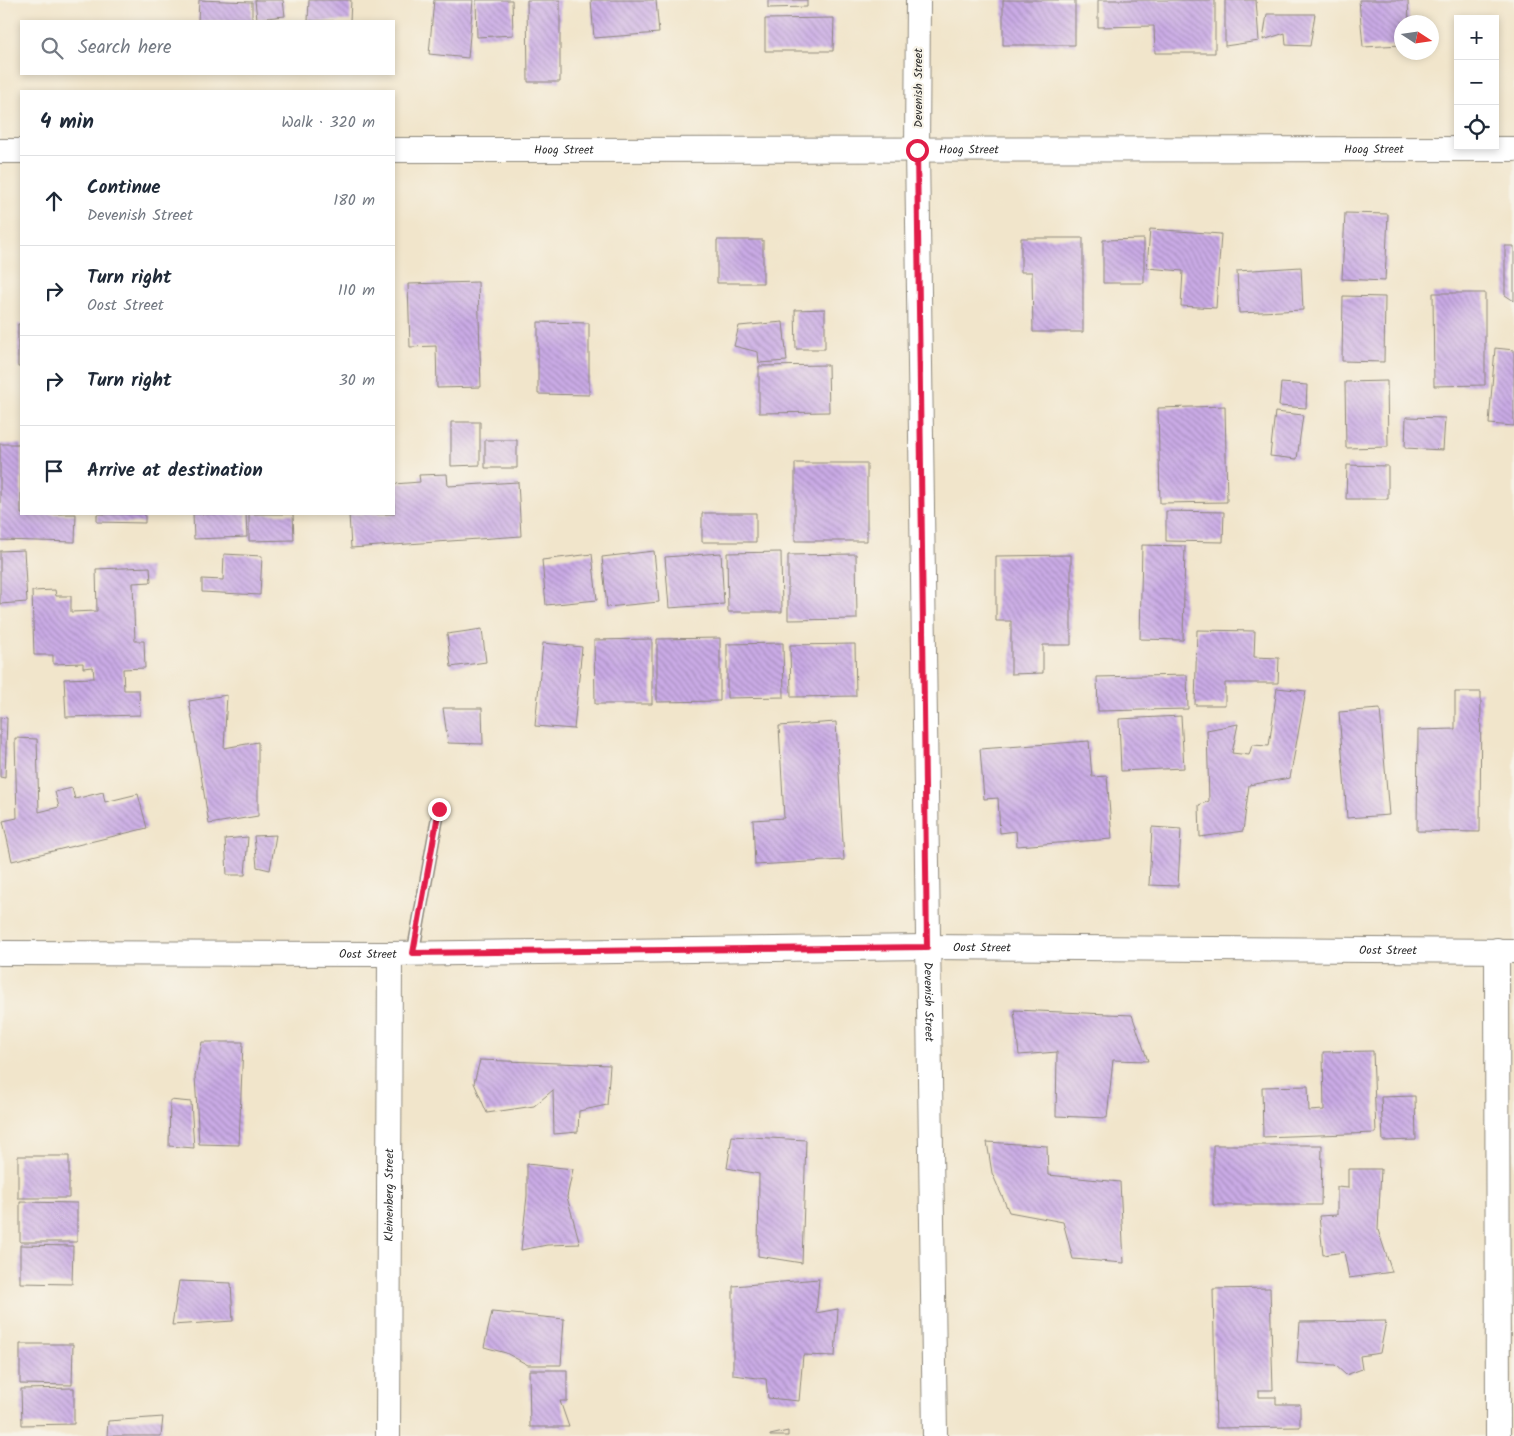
<!DOCTYPE html>
<meta charset="utf-8">
<style>
:root{--surface:#fff;--page:#f2f2f3;--text:#1f2937;--muted:#747a83;--line:#e0e1e3}
body{margin:0;font-family:Kalam,sans-serif;background:var(--page);color:var(--text)}
.controls{position:absolute;right:15px;top:15px;display:grid;overflow:hidden;border-radius:0px;box-shadow:0 2px 8px #0003}
.controls button{width:45px;height:45px;display:grid;place-items:center;padding:0;border:0;border-bottom:1px solid var(--line);background:var(--surface);color:var(--text);font:25px sans-serif}
.compass{position:absolute;left:1394px;top:15px;width:45px;height:45px;border-radius:50%;background:var(--surface);box-shadow:0 2px 8px #0003;rotate:102deg}
.stop{position:absolute;width:15px;height:15px;margin:-11px;border:4px solid #e11d48;border-radius:50%;background:#fff}
.stop.end{background:#e11d48;border-color:#fff;box-shadow:0 1px 5px #0008}
.list{margin:0;padding:0;list-style:none}
h2{display:flex;justify-content:space-between;align-items:center;height:65px;margin:0;padding:0 20px;font-size:21px}
h2 small{font-size:16px;font-weight:400;color:var(--muted)}
.list li{display:grid;grid-template-columns:32px 1fr auto;gap:15px;align-items:center;box-sizing:border-box;height:90px;padding:0 20px;border-top:1px solid var(--line)}
.list b{display:block;font-size:19px;white-space:nowrap}
.list p{margin:0;font-size:16px;white-space:nowrap;color:var(--muted)}
.list em{font-size:16px;font-style:normal;color:var(--muted)}
.icon{flex:none;width:28px;height:28px;fill:none;stroke:currentColor;stroke-width:2;stroke-linecap:round;stroke-linejoin:round}
.map{position:relative;flex:none;width:1514px;height:1436px;overflow:hidden}
.search{position:absolute;background:var(--surface);box-shadow:0 2px 8px #0003;left:20px;top:20px;width:375px;height:55px;display:flex;align-items:center;gap:12px;box-sizing:border-box;padding:0 18px;border-radius:0px;color:var(--muted);font-size:19px}
.panel{position:absolute;background:var(--surface);box-shadow:0 2px 8px #0003;left:20px;top:90px;width:375px;height:425px;border-radius:0px}
.map>svg:first-child{display:block}
.building{fill:url(#building-back-hatch)}
.lines{fill:none;stroke-linecap:round;stroke-linejoin:round}
.service-casing{stroke:#8e887b;stroke-width:14}
.minor-casing{stroke:#8e887b;stroke-width:26}
.service{stroke:#fff;stroke-width:11}
.minor{stroke:#fff;stroke-width:24}
.route{stroke:#e11d48;stroke-width:6}
.labels{text-anchor:middle;stroke-width:4.5;stroke-linejoin:round;paint-order:stroke}
.street-label{font-size:12px;fill:#2b2b2b;stroke:#f7f3e8}
</style>
<div class="map">
<svg width="1514" height="1436" viewBox="0 0 1514 1436">
<defs>
<pattern id="building-back-hatch" width="6" height="6" patternUnits="userSpaceOnUse" patternTransform="scale(1.25)"><rect width="6" height="6" fill="#caabe6"/><path d="M-1 5l2 2M0 0l6 6M5-1l2 2" fill="none" stroke="#a48bbb"/></pattern>
</defs>
<rect width="100%" height="100%" fill="#f7f3e8"/>
<filter id="ink" filterUnits="userSpaceOnUse"><feTurbulence type="fractalNoise" baseFrequency=".02" numOctaves="2"/><feDisplacementMap in="SourceGraphic" scale="10" xChannelSelector="R" yChannelSelector="G"/><feConvolveMatrix kernelMatrix="1 2 1 2 8 2 1 2 1" color-interpolation-filters="sRGB"/></filter>
<filter id="wash" filterUnits="userSpaceOnUse"><feTurbulence type="fractalNoise" baseFrequency=".0096" numOctaves="4" result="noise"/><feDisplacementMap in="SourceGraphic" scale="20" xChannelSelector="R" yChannelSelector="G"/><feGaussianBlur stdDeviation="1.12" result="paint"/><feColorMatrix in="noise" values="0 0 0 0 0 0 0 0 0 0 0 0 0 0 0 0 0 1.4 0 .05"/><feComposite in="paint" operator="in"/></filter>
<g filter="url(#wash)">
<rect width="100%" height="100%" fill="#f1e5cb"/>
<g id="blocks">
<path class="building" d="M199 0 252 2V21H198Z
M255 0H283L285 16 257 19Z
M309 0H351L350 21H308Z
M434 0H473L468 58 429 54Z
M476 0H512L513 35 477 37Z
M527 0H560V82H528Z
M591 0H656L659 33 594 38Z
M768 0H807V7L768 8Z
M1003 0H1075V45H1003Z
M1098 0H1215V53H1155L1154 26 1098 27Z
M1225 0H1256L1259 41 1225 46Z
M1359 0H1408L1409 22H1402V45L1363 47Z
M1267 14H1315L1310 46 1286 45 1285 33 1263 40Z
M834 18 833 51H765V19Z
M1345 213 1388 214 1385 281 1342 279Z
M1150 229 1221 234 1216 308 1181 306 1183 271 1147 268Z
M1021 238H1083V332H1033L1032 272H1021Z
M1144 239V283H1103V240Z
M717 240H763V283H717Z
M1505 246H1514V301L1505 295Z
M1301 267 1303 310 1239 313 1237 271Z
M478 282 481 387 437 388 436 346 410 347 408 284Z
M1433 293H1485V385L1434 386Z
M1343 296 1385 297 1384 362 1342 361Z
M825 309V349H796L795 310Z
M538 322 589 323V395L538 394Z
M783 322 787 361 759 363 758 352 734 346 739 326Z
M18 324H21V367H18Z
M1495 348 1514 350V426L1489 424Z
M828 365 829 412 759 413V366Z
M1387 381 1388 447 1346 448 1345 382Z
M1281 383 1307 385 1306 408 1279 406Z
M1225 406 1227 502 1160 503 1158 408Z
M1275 412 1303 415 1297 459 1270 456Z
M1406 417 1445 418 1443 450 1405 448Z
M451 422H480V465L451 466Z
M485 440H517V468H485Z
M0 444H21V514H76L75 542 0 540Z
M795 463H867V541H795Z
M1347 465 1388 466V499H1346Z
M447 474 448 486 518 482 521 536 351 548 349 514H394V484L420 482 419 475Z
M1166 511 1224 512 1223 542 1166 541Z
M702 513H756V542H702Z
M97 514H145V523L97 522Z
M193 514H246L247 537 194 539Z
M249 514H293L294 540 249 541Z
M1142 545 1185 546 1183 640 1140 639Z
M24 550 27 602 0 604V551Z
M654 551 659 602 607 607 602 557Z
M781 552 782 612H728L727 553Z
M721 553 724 604 669 608 665 557Z
M224 554 262 556 260 595 202 592V579L223 580Z
M592 554 597 600 546 605 542 560Z
M856 554 857 619 788 620V555Z
M1071 555V645H1043V673L1011 674V621H996V556Z
M150 567 151 582 133 583 135 641H144L145 668 123 669 124 690H139L140 715 66 717 64 679 94 678 93 667 83 668V663L53 664V655H34L32 591 55 590 56 596H71V612L97 611 96 569Z
M482 629 486 662 451 667 447 634Z
M1197 630 1255 631 1254 657 1279 658 1278 683H1225V705H1195Z
M720 638V701L657 702V639Z
M652 639V704H595L594 640Z
M543 643 582 647 574 729 535 726Z
M783 643 784 697 727 698V644Z
M855 644 856 696 791 697 790 645Z
M1187 675 1188 709 1098 711 1097 677Z
M1277 688 1306 691 1290 778 1249 785 1243 831 1200 837 1199 805 1209 801 1207 730 1238 724 1232 753 1249 755 1252 745 1269 746Z
M1455 692H1481L1480 832 1417 831 1418 730 1455 729Z
M227 695 224 748 258 742V816L209 824 189 701Z
M443 708H482L483 744 448 743Z
M1380 709 1389 815 1347 818 1339 712Z
M1181 716 1184 768 1121 771 1119 719Z
M0 717 7 718 5 778 0 777Z
M836 722 844 860 755 865 753 820 784 818 779 726Z
M15 738 37 739 39 812 59 807 55 792 72 788 75 799 103 792 105 802 138 794 147 828 12 861 3 821 17 818Z
M1089 741 1092 777 1107 776 1112 839 1017 846 1016 831 1000 833 998 798 984 799 980 749Z
M1152 827 1181 829 1178 886 1149 885Z
M276 835 270 870 257 867 254 836Z
M248 837 245 875H227L225 839Z
M1014 1010 1132 1015 1148 1061 1113 1060 1107 1118 1056 1116 1057 1052 1019 1055Z
M202 1042H243L239 1145 199 1144 195 1076Z
M1373 1051 1376 1133 1263 1137 1262 1087 1308 1086 1309 1111 1324 1110 1323 1052Z
M480 1060 610 1065 607 1105 579 1111 578 1132 554 1134 553 1090 534 1106 487 1113 474 1083Z
M1415 1096 1416 1140 1383 1141 1381 1097Z
M170 1100 191 1102 194 1148 169 1146Z
M732 1136 806 1140 802 1263 758 1256 759 1174 727 1168Z
M987 1142 1047 1146 1048 1175 1120 1182 1124 1263 1073 1259 1063 1222 1009 1212 992 1173Z
M1213 1145H1322L1321 1205H1213Z
M18 1156H69V1198H18Z
M527 1164 573 1169 567 1197 580 1244 547 1245 521 1250 527 1196Z
M1348 1169H1381L1378 1230 1392 1272 1349 1278 1344 1252 1323 1255 1319 1216 1337 1215V1187L1348 1188Z
M20 1202 77 1203V1242H20Z
M20 1245 73 1246 72 1284 20 1283Z
M819 1279 816 1313 838 1309 835 1356 803 1355 799 1401 768 1398 766 1379 733 1375V1286Z
M179 1281 231 1283 233 1321 172 1325Z
M1270 1288 1273 1390H1259V1397H1276V1404H1300V1427L1216 1428 1213 1289Z
M492 1312 564 1319 561 1365H528L506 1353 484 1347Z
M1386 1321 1380 1353 1360 1356 1362 1369 1346 1375 1335 1365 1297 1363 1300 1322Z
M20 1344H73L72 1385 20 1384Z
M529 1370H567V1401H560L569 1427H530Z
M74 1388V1424L22 1425 21 1389Z
M163 1417 161 1436H107L108 1421Z
M788 1431V1436H770V1435Z"/>
</g>
</g>
<g filter="url(#ink)">
<use href="#blocks" fill-opacity="0" stroke="#8e887b" stroke-width="1"/>
<g class="lines">
<defs>
<path id="service" d="M413 953 439 809"/>
<g id="minor">
<path id="s1" d="M918 0 917 150 935 1436"/>
<path id="s2" d="M394 150 1514 149"/>
<path d="M0 151H21"/>
<path d="M1497 950 1498 1436"/>
<path id="s3" d="M0 953 390 954 927 947 1514 951"/>
<path id="s4" d="M388 1436 390 954"/>
</g>
</defs>
<use href="#service" class="service-casing"/>
<use href="#minor" class="minor-casing"/>
<use href="#service" class="service"/>
<use href="#minor" class="minor"/>
</g>
</g>
<g class="lines" filter="url(#ink)">
<path class="route" d="M439 809 413 953 927 947 917 150"/>
</g>
<g class="labels">
<g class="street-label">
<text transform="translate(918 88) rotate(-90)" y="4">Devenish Street</text>
<text dy="4" stroke="none"><textPath href="#s2" startOffset="575">Hoog Street</textPath></text>
<text dy="4" stroke="none"><textPath href="#s2" startOffset="980">Hoog Street</textPath></text>
<text dy="4" stroke="none"><textPath href="#s2" startOffset="170">Hoog Street</textPath></text>
<text dy="4" stroke="none"><textPath href="#s3" startOffset="982">Oost Street</textPath></text>
<text dy="4" stroke="none"><textPath href="#s3" startOffset="1388">Oost Street</textPath></text>
<text dy="4" stroke="none"><textPath href="#s3" startOffset="368">Oost Street</textPath></text>
<text dy="4" stroke="none"><textPath href="#s1" startOffset="1002">Devenish Street</textPath></text>
<text dy="4" stroke="none"><textPath href="#s4" startOffset="241">Kleinenberg Street</textPath></text>
</g>
</g>
</svg>
<div class="controls">
<button>+</button>
<button>−</button>
<button><svg class="icon" aria-label="locate" viewBox="0 0 24 24"><circle cx="12" cy="12" r="6"/><path d="M12 2v4M12 18v4M2 12h4M18 12h4"/></svg></button>
</div>
<svg class="compass" viewBox="-18 -18 36 36"><path d="M0-13l5 13h-10z" fill="#e53935"/><path d="M0 13l5-13h-10z" fill="#747a83"/></svg>
<div class="stop" style="left:917px;top:150px"></div>
<div class="stop end" style="left:439px;top:809px"></div>
<div class="search"><svg class="icon" aria-label="search" viewBox="0 0 24 24"><circle cx="10" cy="10" r="6"/><path d="M15 15l6 6"/></svg>Search here</div>
<section class="panel">
<h2>4 min<small>Walk · 320 m</small></h2>
<ul class="list">
<li><svg class="icon" aria-label="ahead" viewBox="0 0 24 24"><path d="M12 20V5M6 11l6-6 6 6"/></svg><div><b>Continue</b><p>Devenish Street</p></div><em>180 m</em></li>
<li><svg class="icon" aria-label="right" viewBox="0 0 24 24"><path d="M7 20v-9h11M14 6l5 5-5 5"/></svg><div><b>Turn right</b><p>Oost Street</p></div><em>110 m</em></li>
<li><svg class="icon" aria-label="right" viewBox="0 0 24 24"><path d="M7 20v-9h11M14 6l5 5-5 5"/></svg><div><b>Turn right</b></div><em>30 m</em></li>
<li><svg class="icon" aria-label="arrive" viewBox="0 0 24 24"><path d="M6 21V4h12l-3 4 3 4H6"/></svg><div><b>Arrive at destination</b></div></li>
</ul>
</section>
</div>
